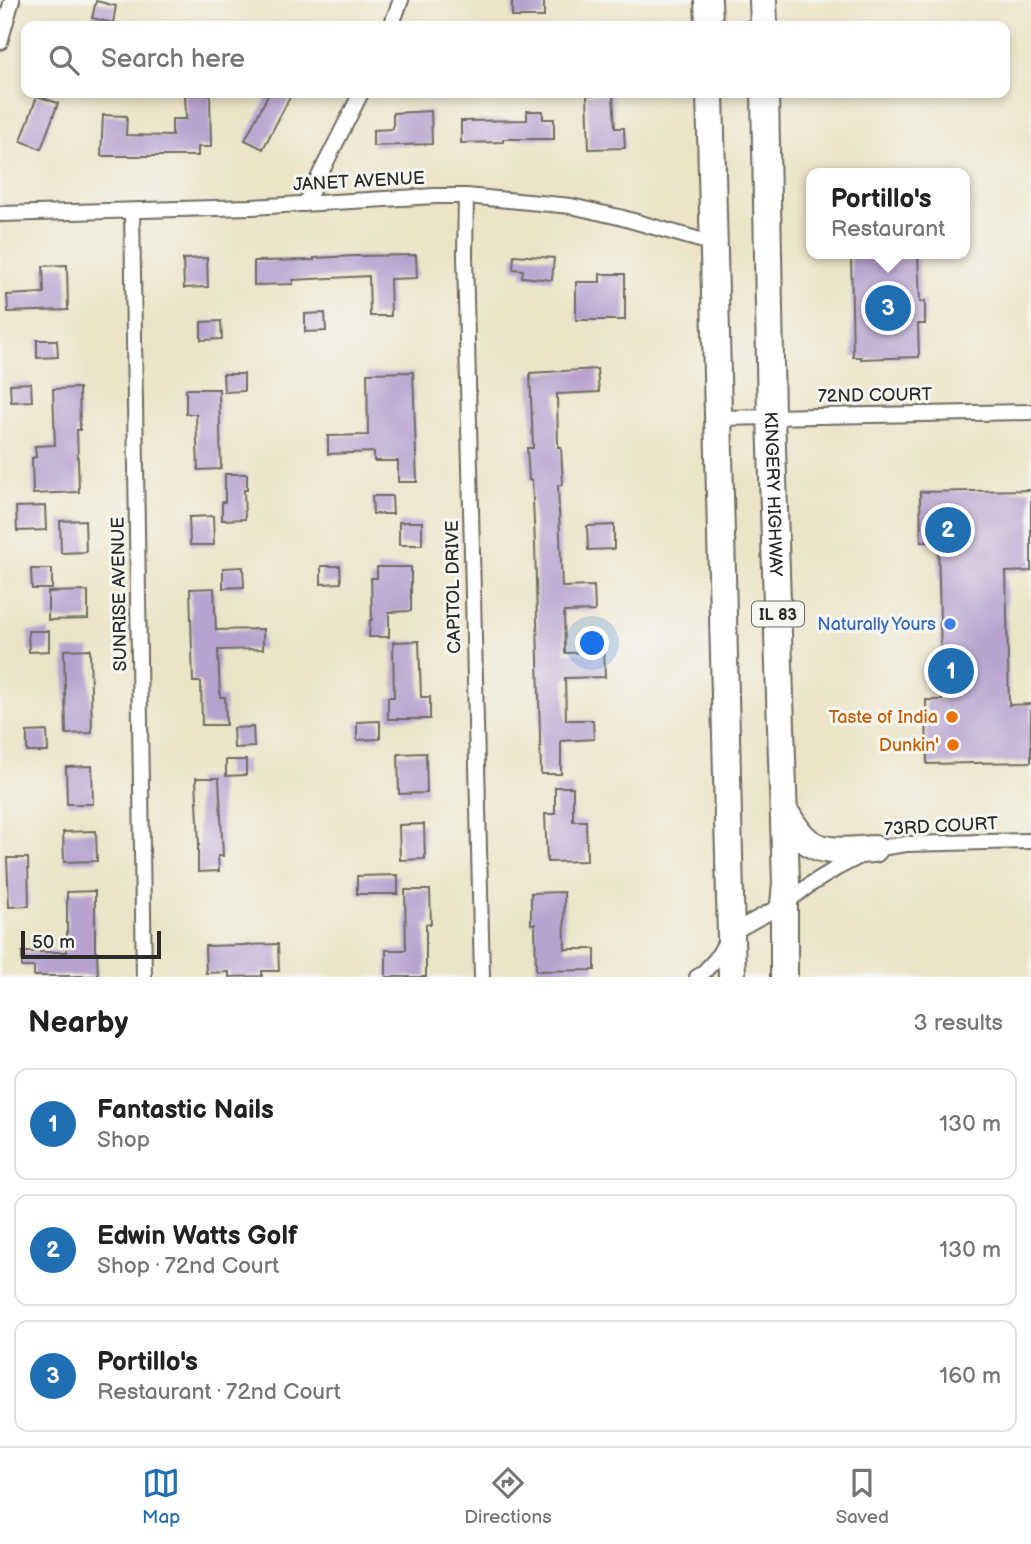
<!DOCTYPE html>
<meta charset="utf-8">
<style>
:root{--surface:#fff;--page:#f6f6f6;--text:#222;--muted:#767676;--line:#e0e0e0;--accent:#1f6fb2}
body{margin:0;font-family:"Balsamiq Sans",sans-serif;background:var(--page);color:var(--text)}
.scale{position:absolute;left:21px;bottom:18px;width:140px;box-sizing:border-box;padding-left:7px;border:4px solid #2b2b2b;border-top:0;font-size:19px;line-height:24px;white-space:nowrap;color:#2b2b2b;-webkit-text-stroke:5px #f6f6f2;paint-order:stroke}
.you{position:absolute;left:593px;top:644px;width:24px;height:24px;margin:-18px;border:5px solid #fff;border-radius:50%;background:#1a73e8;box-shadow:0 0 0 10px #1a73e833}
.badge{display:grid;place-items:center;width:46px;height:46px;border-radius:50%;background:var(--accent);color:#fff;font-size:23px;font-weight:700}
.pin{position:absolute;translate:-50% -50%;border:4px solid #fff;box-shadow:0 2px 7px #0006}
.popup{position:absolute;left:806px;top:168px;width:164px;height:91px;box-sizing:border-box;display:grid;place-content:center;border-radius:14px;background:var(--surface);filter:drop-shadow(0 2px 5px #0005);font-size:23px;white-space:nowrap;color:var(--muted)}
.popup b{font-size:26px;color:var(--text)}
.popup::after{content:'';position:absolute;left:50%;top:100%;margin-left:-14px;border:14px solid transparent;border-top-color:var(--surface)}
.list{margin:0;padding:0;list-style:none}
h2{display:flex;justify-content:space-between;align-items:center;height:91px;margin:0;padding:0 28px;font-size:30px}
h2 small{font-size:23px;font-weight:400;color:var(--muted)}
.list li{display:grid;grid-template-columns:46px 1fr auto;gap:21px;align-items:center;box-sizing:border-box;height:112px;margin:0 14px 14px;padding:0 14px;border:2px solid var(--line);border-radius:14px}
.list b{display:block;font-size:26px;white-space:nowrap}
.list p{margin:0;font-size:23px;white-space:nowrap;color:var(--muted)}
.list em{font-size:23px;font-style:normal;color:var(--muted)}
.icon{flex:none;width:38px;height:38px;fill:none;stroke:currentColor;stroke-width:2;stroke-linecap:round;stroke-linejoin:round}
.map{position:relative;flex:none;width:1031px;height:977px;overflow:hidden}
.search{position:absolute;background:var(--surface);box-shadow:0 4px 10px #0003;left:21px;right:21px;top:21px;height:77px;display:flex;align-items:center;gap:18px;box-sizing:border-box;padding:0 24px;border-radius:14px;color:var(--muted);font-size:26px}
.sheet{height:469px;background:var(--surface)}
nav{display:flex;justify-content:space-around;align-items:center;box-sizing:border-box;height:98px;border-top:2px solid var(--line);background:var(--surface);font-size:19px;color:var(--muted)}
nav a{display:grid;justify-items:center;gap:4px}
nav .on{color:var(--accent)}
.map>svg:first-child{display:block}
.building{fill:#b8a2cf}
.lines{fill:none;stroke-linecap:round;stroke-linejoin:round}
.street-casing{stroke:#6e6c62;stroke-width:18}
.highway-casing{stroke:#6e6c62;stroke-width:30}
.street{stroke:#fff;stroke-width:14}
.highway{stroke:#fff;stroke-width:26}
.shop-dot{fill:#3f7fe0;stroke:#f6f6f2;stroke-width:2.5}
.food-dot{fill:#e8710a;stroke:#f6f6f2;stroke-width:2.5}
.labels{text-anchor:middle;stroke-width:6;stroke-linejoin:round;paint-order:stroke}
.shield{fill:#f6f6f2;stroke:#686867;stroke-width:2}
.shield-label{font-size:16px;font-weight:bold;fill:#2b2b2b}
.street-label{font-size:18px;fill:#2b2b2b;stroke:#f6f6f2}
.shop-label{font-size:18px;fill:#366cbe;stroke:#f6f6f2;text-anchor:end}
.food-label{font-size:18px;fill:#c56008;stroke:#f6f6f2;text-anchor:end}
</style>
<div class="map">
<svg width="1031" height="977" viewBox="0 0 1031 977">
<rect width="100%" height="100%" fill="#f6f6f2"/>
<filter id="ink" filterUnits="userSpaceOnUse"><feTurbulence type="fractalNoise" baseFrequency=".0143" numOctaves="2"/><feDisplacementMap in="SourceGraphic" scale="14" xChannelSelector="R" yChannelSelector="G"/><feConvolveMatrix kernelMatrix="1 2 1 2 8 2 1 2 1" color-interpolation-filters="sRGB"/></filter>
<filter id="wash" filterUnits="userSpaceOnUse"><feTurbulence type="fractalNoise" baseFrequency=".00686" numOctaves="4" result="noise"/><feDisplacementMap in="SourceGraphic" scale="28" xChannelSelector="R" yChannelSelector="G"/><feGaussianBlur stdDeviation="1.57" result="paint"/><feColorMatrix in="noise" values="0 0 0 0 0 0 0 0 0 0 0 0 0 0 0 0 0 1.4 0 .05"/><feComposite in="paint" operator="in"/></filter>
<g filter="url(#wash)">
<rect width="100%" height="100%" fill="#ebe4c7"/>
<g id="blocks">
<path class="building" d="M512 0H544V17H512Z
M96 1 116 6 113 23 92 18Z
M185 93H210L211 147H198V156H101L103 115 127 116 126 135 172 136V119H186Z
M269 93H292L263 149 245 140Z
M613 94 615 128H624L625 148 589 149 587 95Z
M37 96 58 103 41 149 21 141Z
M431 111 432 144 373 146V130L393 129V113Z
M527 111H543V119H554V139H503V142L461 143V121L527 120Z
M416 255 417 278 390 279 391 316H370L369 276 293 280V284L254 285V261L314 260V258L356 256Z
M514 255 554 258 552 280 522 277 523 270 513 269Z
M918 255 920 302 925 301V324H918L919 357 861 359V357H853L851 257Z
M207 258 208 287 184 288 183 259Z
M67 265 68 310 8 312 7 295 44 293 43 266Z
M600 274H625V320H576V282H600Z
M325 313 326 331 305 332V314Z
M221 321 222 339 201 340V322Z
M37 340H57L58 357 37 358Z
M597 369 599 392 557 394 558 447H561L563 485H558L562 587 594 586 595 611 564 612 565 653 604 652 605 677 565 678 566 720H593L594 739 561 741V774H541L535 544 532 480H529L527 448H533L530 373Z
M413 372 417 482H398V461H374V452L328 454V436L368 435 367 373Z
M223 374H244V391L224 392Z
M31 383 32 401 11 402 10 384Z
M79 388 80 430H77L79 492 33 494 32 458 36 457 35 446 55 445 53 389Z
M186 389H219L221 469 198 470 196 414H186Z
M225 474H247V490H244L245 519 222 520V502H225Z
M1031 490V571L1006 572 1009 705 1031 704V762L927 764 926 700H942L938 542H921L920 492Z
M372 496H392L393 514H373Z
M45 506 46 530 17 531 16 507Z
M213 516 214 545H190L189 517Z
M85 520 86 552 61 553 60 521Z
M399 522H422V545H399Z
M614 525V549L588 550 587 526Z
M321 566H340L341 583 321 584Z
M243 567 244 587 223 588V568Z
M377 567H411V611L389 612V637H369L370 620H372L371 578H377Z
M31 569H52V589H32Z
M214 588 216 630 263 629V649L218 650 220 697H225L226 725H202L201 682H193L190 589Z
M88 591V619L48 620V592Z
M28 631H49V651L29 652Z
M419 641 421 697H430V719H388V697H394L393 642Z
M90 649 92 733 66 734 64 650Z
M380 721V739L357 740V722Z
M253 727 254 747 234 748 233 728Z
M47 731 48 752H27V732Z
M426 753 427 793 399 794 398 754Z
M226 760H246V775L226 776Z
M92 766 93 804H67L66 767Z
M196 778H219L223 856H218L219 871 198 872V845H199Z
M555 787H573V821H586L587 861 547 862 545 814H555Z
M424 824 425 859 400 860 399 825Z
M96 831 97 861 64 862 63 832Z
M7 858H28L29 906 9 907Z
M398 875V894H357V876Z
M405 890H430L431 924H426V977H386V950H406Z
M95 891V952H97L98 976H34V967H22V952H67V892Z
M564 892 565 949H595V970L536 971 535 924H531V893Z
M278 944 279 971H262V976L229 977V972L206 973 205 946Z"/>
</g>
</g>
<g filter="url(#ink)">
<use href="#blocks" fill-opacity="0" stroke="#6e6c62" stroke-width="2"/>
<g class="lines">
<defs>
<path id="street" d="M391 26 401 0
M0 42 12 0
M466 196 465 255 482 977
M305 204 361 93
M132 211 144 977
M0 214 251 207 435 196H466L571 206 619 217 714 244
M719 418 1031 412
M697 977 701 975 716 959 731 933 784 904 811 884 837 868 874 849 906 844 1031 841"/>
<g id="highway">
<path d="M708 0 709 26"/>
<path d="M763 0 764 26"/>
<path d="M710 93 732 977"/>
<path id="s1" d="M765 93 771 416 786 883 784 904V977"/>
<path d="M784 811C791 820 796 831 804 838 821 856 851 850 874 849"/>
</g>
</defs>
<use href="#street" class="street-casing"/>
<use href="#highway" class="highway-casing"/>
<use href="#street" class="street"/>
<use href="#highway" class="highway"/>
</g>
</g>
<circle class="shop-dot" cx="950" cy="624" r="7"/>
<g class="food-dot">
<circle cx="952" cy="717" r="7"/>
<circle cx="953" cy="745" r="7"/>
</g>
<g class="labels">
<rect class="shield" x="752" y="601.5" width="52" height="25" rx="5"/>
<g class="shield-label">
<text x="778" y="620">IL 83</text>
</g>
<g class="street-label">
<text transform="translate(359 181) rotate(-3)" y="6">JANET AVENUE</text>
<text transform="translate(875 395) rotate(-1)" y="6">72ND COURT</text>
<text dy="6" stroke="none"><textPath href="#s1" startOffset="401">KINGERY HIGHWAY</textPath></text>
<text transform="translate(453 587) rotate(-91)" y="6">CAPITOL DRIVE</text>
<text transform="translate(119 594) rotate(-91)" y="6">SUNRISE AVENUE</text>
<text transform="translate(941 826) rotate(-3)" y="6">73RD COURT</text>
</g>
<g class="shop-label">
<text x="936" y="630">Naturally Yours</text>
</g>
<g class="food-label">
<text x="938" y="723">Taste of India</text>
<text x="939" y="751">Dunkin'</text>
</g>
</g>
</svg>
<div class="scale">50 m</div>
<div class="you"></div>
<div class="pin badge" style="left:951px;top:671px">1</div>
<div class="pin badge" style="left:948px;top:530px">2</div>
<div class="pin badge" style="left:888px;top:308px">3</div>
<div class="popup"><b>Portillo's</b>Restaurant</div>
<div class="search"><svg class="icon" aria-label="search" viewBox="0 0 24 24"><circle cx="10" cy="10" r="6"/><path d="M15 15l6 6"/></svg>Search here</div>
</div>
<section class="sheet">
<h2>Nearby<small>3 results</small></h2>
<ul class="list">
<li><span class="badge">1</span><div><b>Fantastic Nails</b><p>Shop</p></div><em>130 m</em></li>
<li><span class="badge">2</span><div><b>Edwin Watts Golf</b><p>Shop · 72nd Court</p></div><em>130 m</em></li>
<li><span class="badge">3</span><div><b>Portillo's</b><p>Restaurant · 72nd Court</p></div><em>160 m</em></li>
</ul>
</section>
<nav>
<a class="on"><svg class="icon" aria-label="map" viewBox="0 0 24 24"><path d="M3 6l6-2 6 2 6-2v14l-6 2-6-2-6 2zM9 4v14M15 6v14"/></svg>Map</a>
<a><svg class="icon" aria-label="directions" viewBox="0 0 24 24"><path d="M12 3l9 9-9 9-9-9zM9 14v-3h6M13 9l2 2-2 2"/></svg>Directions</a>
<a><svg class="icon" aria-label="saved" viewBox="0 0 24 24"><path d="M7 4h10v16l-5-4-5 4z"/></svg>Saved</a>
</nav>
